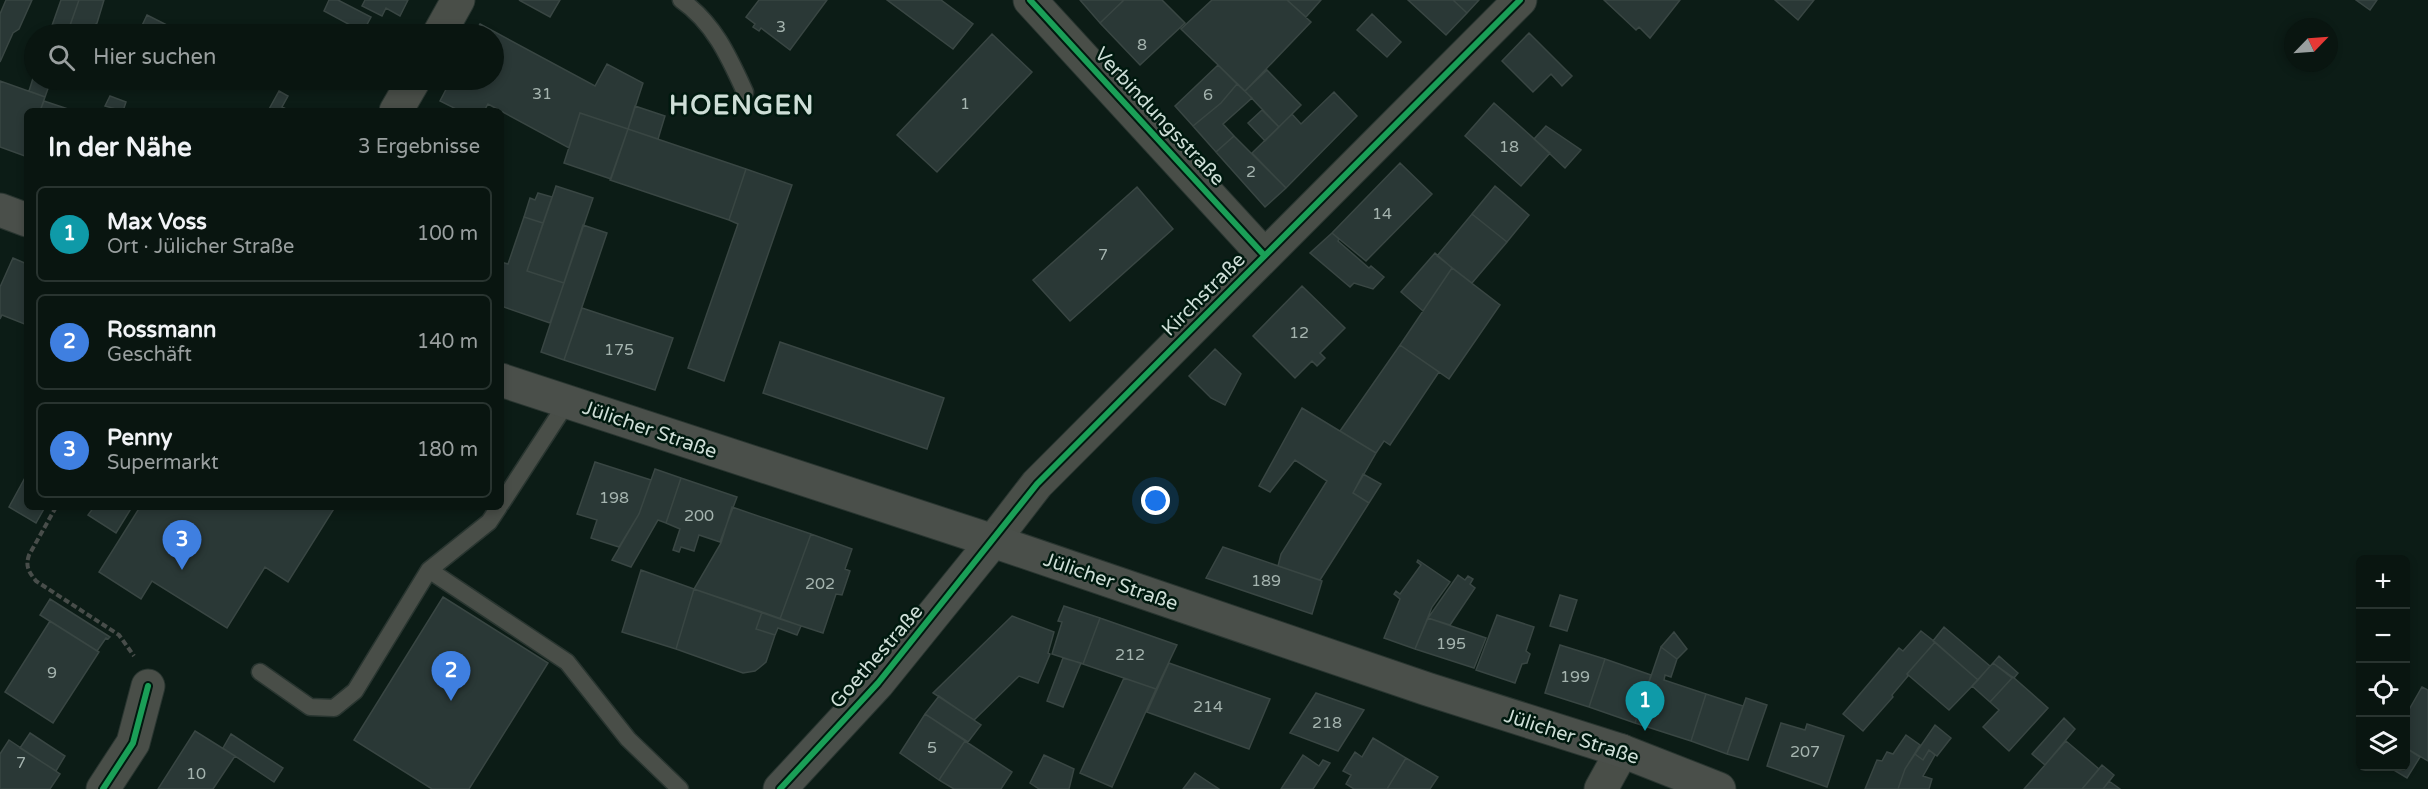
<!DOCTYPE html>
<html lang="de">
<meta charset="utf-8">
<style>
:root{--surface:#091510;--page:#121e19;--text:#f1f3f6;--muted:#999f9f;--line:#293430;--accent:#8c9099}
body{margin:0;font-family:"Varela Round",sans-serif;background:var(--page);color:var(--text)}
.controls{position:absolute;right:18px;bottom:18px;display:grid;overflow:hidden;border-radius:9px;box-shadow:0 3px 9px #0003}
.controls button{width:54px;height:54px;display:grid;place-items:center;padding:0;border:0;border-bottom:2px solid var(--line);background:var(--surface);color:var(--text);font:30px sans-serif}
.compass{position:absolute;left:2284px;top:18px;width:54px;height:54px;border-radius:50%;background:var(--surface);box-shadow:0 3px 9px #0003;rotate:65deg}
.you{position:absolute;left:1156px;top:501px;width:21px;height:21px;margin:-15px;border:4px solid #fff;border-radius:50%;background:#1a73e8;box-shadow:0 0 0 9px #1a73e833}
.badge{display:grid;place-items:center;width:39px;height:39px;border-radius:50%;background:var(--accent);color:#fff;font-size:20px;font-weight:700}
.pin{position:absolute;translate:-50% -50px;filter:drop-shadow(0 2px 3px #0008)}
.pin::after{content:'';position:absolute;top:32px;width:21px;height:18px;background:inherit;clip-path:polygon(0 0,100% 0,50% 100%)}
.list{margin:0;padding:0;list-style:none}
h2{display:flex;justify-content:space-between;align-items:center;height:78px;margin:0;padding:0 24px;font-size:26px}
h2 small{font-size:20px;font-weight:400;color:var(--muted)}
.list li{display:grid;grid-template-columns:39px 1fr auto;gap:18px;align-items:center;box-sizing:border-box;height:96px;margin:0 12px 12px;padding:0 12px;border:2px solid var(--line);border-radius:9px}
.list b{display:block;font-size:22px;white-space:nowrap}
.list p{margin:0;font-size:20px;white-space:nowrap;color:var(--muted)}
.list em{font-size:20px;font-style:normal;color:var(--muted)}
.icon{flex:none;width:33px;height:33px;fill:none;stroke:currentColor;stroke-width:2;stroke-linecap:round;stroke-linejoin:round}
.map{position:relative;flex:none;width:2428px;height:789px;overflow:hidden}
.search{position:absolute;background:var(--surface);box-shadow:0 3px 9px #0003;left:24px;top:24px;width:480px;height:66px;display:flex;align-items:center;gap:15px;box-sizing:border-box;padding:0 21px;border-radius:33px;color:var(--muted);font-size:22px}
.panel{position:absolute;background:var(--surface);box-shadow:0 3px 9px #0003;left:24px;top:108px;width:480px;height:402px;border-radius:9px}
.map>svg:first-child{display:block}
.building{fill:#2a3836;stroke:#394643;stroke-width:1.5}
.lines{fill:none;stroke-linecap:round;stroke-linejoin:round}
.lane-casing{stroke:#293530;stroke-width:19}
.street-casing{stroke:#293530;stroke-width:35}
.secondary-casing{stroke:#293530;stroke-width:35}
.path{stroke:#484d4a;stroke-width:4;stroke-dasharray:6 3;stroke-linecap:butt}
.lane{stroke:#494e48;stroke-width:16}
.street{stroke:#494e48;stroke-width:33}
.secondary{stroke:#4a4f4a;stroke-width:33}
.cycleway-casing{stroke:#00190f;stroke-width:10}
.cycleway{stroke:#1a9f57;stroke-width:6}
.labels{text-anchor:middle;stroke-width:5;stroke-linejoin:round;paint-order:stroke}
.number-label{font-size:16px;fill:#a5b4af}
.street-label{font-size:20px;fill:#ceded7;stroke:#00190f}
.district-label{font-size:26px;font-weight:bold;letter-spacing:1.5px;fill:#ceded7;stroke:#00190f}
</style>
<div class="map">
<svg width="2428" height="789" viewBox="0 0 2428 789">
<rect width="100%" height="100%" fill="#0c1c16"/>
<path class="building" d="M6 0H32L19 29 13 33 0 62V14Z
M61 0H79L67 34H49Z
M79 0H104L97 23 85 34 68 31Z
M329 0H338L371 17 363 32 324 11Z
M365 0H408L400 16 386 8 382 16 362 6Z
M519 0H560L550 17Z
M759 0H827L790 50 761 28 759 31 753 27 755 24 746 17Z
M887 0H941L973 24 953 49Z
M1080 0H1124L1100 23Z
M1124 0H1162L1185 23 1140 65 1100 23Z
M1212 0H1287L1311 22 1245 91 1181 29Z
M1287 0H1321L1306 17Z
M1408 0H1453L1467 13 1446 35Z
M1453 0H1479L1467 13Z
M1604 0H1680L1650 38 1639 27 1636 30Z
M1775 0H1814L1798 20Z
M2356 0H2377L2370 10Z
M1372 14 1401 42 1387 57 1357 30Z
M147 15 167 25 162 34H138Z
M480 24 595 86 607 64 643 83 628 129 580 113 569 148 488 104 484 111H460L440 101 451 80H494V34H474Z
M1529 33 1572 76 1562 86 1551 74 1533 92 1502 61Z
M992 34 1032 72 937 172 897 135Z
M1218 65 1237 84 1221 103 1193 126 1175 106Z
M1267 70 1301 105 1279 127 1245 91Z
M34 75V80H51L45 97 29 91Z
M0 81 45 97 40 111H27V150L25 156 0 147Z
M1237 84 1252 98 1223 124 1234 136 1216 152 1193 126 1221 103Z
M279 91 288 96 282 107 290 111H268Z
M1334 92 1357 116 1286 188 1252 153 1292 114 1301 124Z
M110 96 126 102 123 111 105 106Z
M44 101 74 111H40Z
M1494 103 1550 153 1521 186 1465 136Z
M635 106 665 116 658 139 628 129Z
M1262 110 1279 127 1265 141 1248 123Z
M580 113 628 129 611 179 564 163Z
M1546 126 1581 150 1565 168 1534 139Z
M628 129 746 169 729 220 610 180Z
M1234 136 1286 188 1265 207 1216 152Z
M1400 163 1432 194 1366 261 1332 233Z
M746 169 792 185 724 381 688 368 738 224 729 220Z
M556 186 593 198 564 283 527 271Z
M1495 186 1529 215 1507 242 1472 214Z
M1137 187 1173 229 1070 321 1033 280Z
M538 193 552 197 543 223 524 217 530 198 535 200Z
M1472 214 1507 242 1472 283 1437 256Z
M524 217 543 223 527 271 564 283 550 323 501 306V262L508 264Z
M583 225 607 233 564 360 541 352Z
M1332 233 1339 239 1338 241 1369 268 1371 266 1384 277 1373 289 1354 283 1350 287 1310 253Z
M1435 253 1452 268 1423 311 1401 292Z
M13 258 27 264V325L2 315 0 319V287Z
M1452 268 1500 305 1449 379 1400 345Z
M1302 286 1345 328 1320 353 1325 358 1317 366 1312 361 1295 378 1253 336Z
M582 308 673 338 655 390 564 360Z
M780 342 944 398 927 449 763 393Z
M1400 345 1439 372 1390 445 1384 441 1376 453 1340 431Z
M1215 349 1241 374 1225 405 1211 398 1189 376Z
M1302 408 1376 453 1353 493 1369 503 1320 580 1278 566 1281 554 1327 481 1295 460 1270 492 1259 486Z
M595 462 651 480 639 514 619 547 591 538 597 520 577 514Z
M655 469 681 478 666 523 658 520 631 567 612 560 639 514Z
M27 474V507H45L36 523 9 507Z
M1363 474 1381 484 1369 503 1353 493Z
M681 478 737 497 720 542 699 535 694 551 681 547 679 552 673 550 680 529 666 523Z
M94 507H132L116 533 88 515Z
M140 507H335L288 582 265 567 227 628 152 581 141 599 99 572Z
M732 507 811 534 780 619 694 589 721 543Z
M811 534 852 549 845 569 850 571 842 595 836 594 823 633 780 619Z
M1223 547 1322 581 1312 614 1206 578Z
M1418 560 1450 582 1432 607 1415 649 1384 638 1400 599 1394 594 1396 591 1400 594 1421 565 1417 562Z
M641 570 694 589 676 649 622 632Z
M1458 575 1465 580 1468 576 1473 579 1470 584 1475 588 1450 625 1428 618Z
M694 589 762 612 756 629 775 635 766 662 759 668 755 671 743 673 676 649Z
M1560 595 1577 600 1567 631 1550 626Z
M443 597 548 663 469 789H432L354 740Z
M50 599 110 637 108 639 106 638 97 651 40 615Z
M1064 606 1100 618 1083 664 1052 654 1062 622 1058 621Z
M762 612 801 626 797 635 778 628 775 635 756 629Z
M1497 615 1534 627 1526 651 1530 654 1527 663 1522 664 1515 683 1476 670Z
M1012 616 1054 632 1048 653 1050 654 1038 683 1019 676 974 720 933 693Z
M1100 618 1177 645 1156 689 1083 664Z
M1428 618 1486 638 1474 668 1415 649Z
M50 621 99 652 53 723 5 692Z
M1944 627 1990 666 1978 680 1933 641Z
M1921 631 1935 642 1907 674 1908 676 1892 695 1893 697 1863 731 1843 714 1899 648 1903 651Z
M1674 632 1687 649 1677 659 1661 647Z
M1935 642 1978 680 1949 710 1907 674Z
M1560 645 1605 659 1589 707 1545 693Z
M1661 647 1677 659 1671 677 1665 675 1664 680 1706 694 1691 741 1635 723Z
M1999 656 2018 673 2014 678 1993 663Z
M1063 658 1081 663 1063 707 1047 701Z
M1605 659 1651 675 1635 723 1589 707Z
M1169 663 1270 699 1249 749 1147 712Z
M1993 663 2012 678 1990 702 1972 686Z
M2013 677 2048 708 2009 751 1983 727 1999 710 1990 702Z
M1124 678 1156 689 1112 787 1080 773Z
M2422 687 2428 690V761L2406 748V715Z
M1316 693 1364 710 1338 751 1290 733Z
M1706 694 1743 706 1727 754 1691 741Z
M939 696 981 725 968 742 925 714Z
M1746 698 1767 705 1748 760 1727 754Z
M925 714 965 741 939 780 900 753Z
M2064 718 2075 729 2045 765 2032 754Z
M1781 723 1805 730 1807 724 1844 736 1827 787 1767 766Z
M1935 725 1951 738 1937 756 1929 750 1923 760 1915 754Z
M195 731 235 756 213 789H158Z
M30 733 65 756 56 771 20 748Z
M231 734 283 768 274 782 223 748Z
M1906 735 1920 745 1905 769 1898 789H1865L1877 760 1882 761 1887 752 1893 754Z
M1373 738 1406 758 1387 789H1354L1346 784 1351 775 1343 771 1355 752 1362 757Z
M9 740 60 774 50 789H0V754Z
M965 741 1012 772 1001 789H954L939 780Z
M2066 741 2099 769 2082 789H2024Z
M2406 748 2420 757 2407 778 2387 766H2406Z
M1929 750 1935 755 1923 776 1932 779 1929 789H1898L1905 769 1915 754 1923 760Z
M1044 755 1074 769 1069 789H1039L1030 783Z
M1303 755 1319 766 1323 760 1330 763 1313 789H1281Z
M1406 758 1438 777 1430 789H1387Z
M2102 765 2114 775 2103 789H2082Z
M1195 773 1219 789H1183Z
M2109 781 2120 789H2103Z"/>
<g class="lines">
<defs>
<path id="lane" d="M681 0C714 23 729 57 745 92
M501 504 568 401
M429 570 567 662 628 739 680 789
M260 672 310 707 334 708 355 691 429 570 489 522 499 507"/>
<path id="street" d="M1030 0 1264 255
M439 34 458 0
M396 111 414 80
M993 541 1037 484 1520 0
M103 789 133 743 148 686
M1601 789 1622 751"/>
<path id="secondary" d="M0 210 27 220
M501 380 993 541 1427 689 1622 751 1719 789
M780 789 878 683 993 541"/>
</defs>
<use href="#lane" class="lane-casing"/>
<use href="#street" class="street-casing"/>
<use href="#secondary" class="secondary-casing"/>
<path class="path" d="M56 507 29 555C25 567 29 572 36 581L119 635 134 656"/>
<use href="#lane" class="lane"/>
<use href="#street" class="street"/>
<use href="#secondary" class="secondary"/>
<defs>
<path id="cycleway" d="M1030 0 1264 255
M103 789 133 743 148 686
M780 789 878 683 1037 484 1520 0"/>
</defs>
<use href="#cycleway" class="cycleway-casing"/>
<use href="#cycleway" class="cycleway"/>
</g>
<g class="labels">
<g class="number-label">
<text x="781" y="32">3</text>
<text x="1142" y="50">8</text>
<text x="542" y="99">31</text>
<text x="1208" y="100">6</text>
<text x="965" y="109">1</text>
<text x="1509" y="152">18</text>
<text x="1251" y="177">2</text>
<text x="1382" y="219">14</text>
<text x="1103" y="260">7</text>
<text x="1299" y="338">12</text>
<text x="619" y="355">175</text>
<text x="614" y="503">198</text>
<text x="699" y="521">200</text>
<text x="1266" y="586">189</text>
<text x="820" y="589">202</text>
<text x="1451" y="649">195</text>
<text x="1130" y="660">212</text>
<text x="52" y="678">9</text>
<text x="1575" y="682">199</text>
<text x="1208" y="712">214</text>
<text x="1327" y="728">218</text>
<text x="932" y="753">5</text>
<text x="1805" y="757">207</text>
<text x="21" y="768">7</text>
<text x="196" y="779">10</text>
</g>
<g class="street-label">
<text transform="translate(1160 116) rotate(47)" y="7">Verbindungsstraße</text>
<text transform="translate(1203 294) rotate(-45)" y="7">Kirchstraße</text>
<text transform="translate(650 429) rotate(19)" y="7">Jülicher Straße</text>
<text transform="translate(1111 581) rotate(19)" y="7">Jülicher Straße</text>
<text transform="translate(876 656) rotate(-49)" y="7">Goethestraße</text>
<text transform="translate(1572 736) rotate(18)" y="7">Jülicher Straße</text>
</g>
<g class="district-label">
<text x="742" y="114">HOENGEN</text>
</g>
</g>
</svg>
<div class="controls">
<button>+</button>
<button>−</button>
<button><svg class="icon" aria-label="locate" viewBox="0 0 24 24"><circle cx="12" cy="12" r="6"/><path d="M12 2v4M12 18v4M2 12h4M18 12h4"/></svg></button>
<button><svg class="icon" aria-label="layers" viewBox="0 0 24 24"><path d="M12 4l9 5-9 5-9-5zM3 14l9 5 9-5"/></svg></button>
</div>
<svg class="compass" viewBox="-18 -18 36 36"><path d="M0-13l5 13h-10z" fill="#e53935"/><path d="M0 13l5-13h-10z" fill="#999f9f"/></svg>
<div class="you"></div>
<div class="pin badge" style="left:1645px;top:731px;background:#0f9aa8">1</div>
<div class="pin badge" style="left:451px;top:701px;background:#3f7fe0">2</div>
<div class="pin badge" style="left:182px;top:570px;background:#3f7fe0">3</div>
<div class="search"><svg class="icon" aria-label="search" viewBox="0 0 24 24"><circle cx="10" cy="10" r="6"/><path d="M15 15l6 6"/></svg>Hier suchen</div>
<section class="panel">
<h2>In der Nähe<small>3 Ergebnisse</small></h2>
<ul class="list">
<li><span class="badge" style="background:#0f9aa8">1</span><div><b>Max Voss</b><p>Ort · Jülicher Straße</p></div><em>100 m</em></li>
<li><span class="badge" style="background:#3f7fe0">2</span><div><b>Rossmann</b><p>Geschäft</p></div><em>140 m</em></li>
<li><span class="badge" style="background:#3f7fe0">3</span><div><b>Penny</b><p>Supermarkt</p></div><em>180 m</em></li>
</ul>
</section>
</div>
